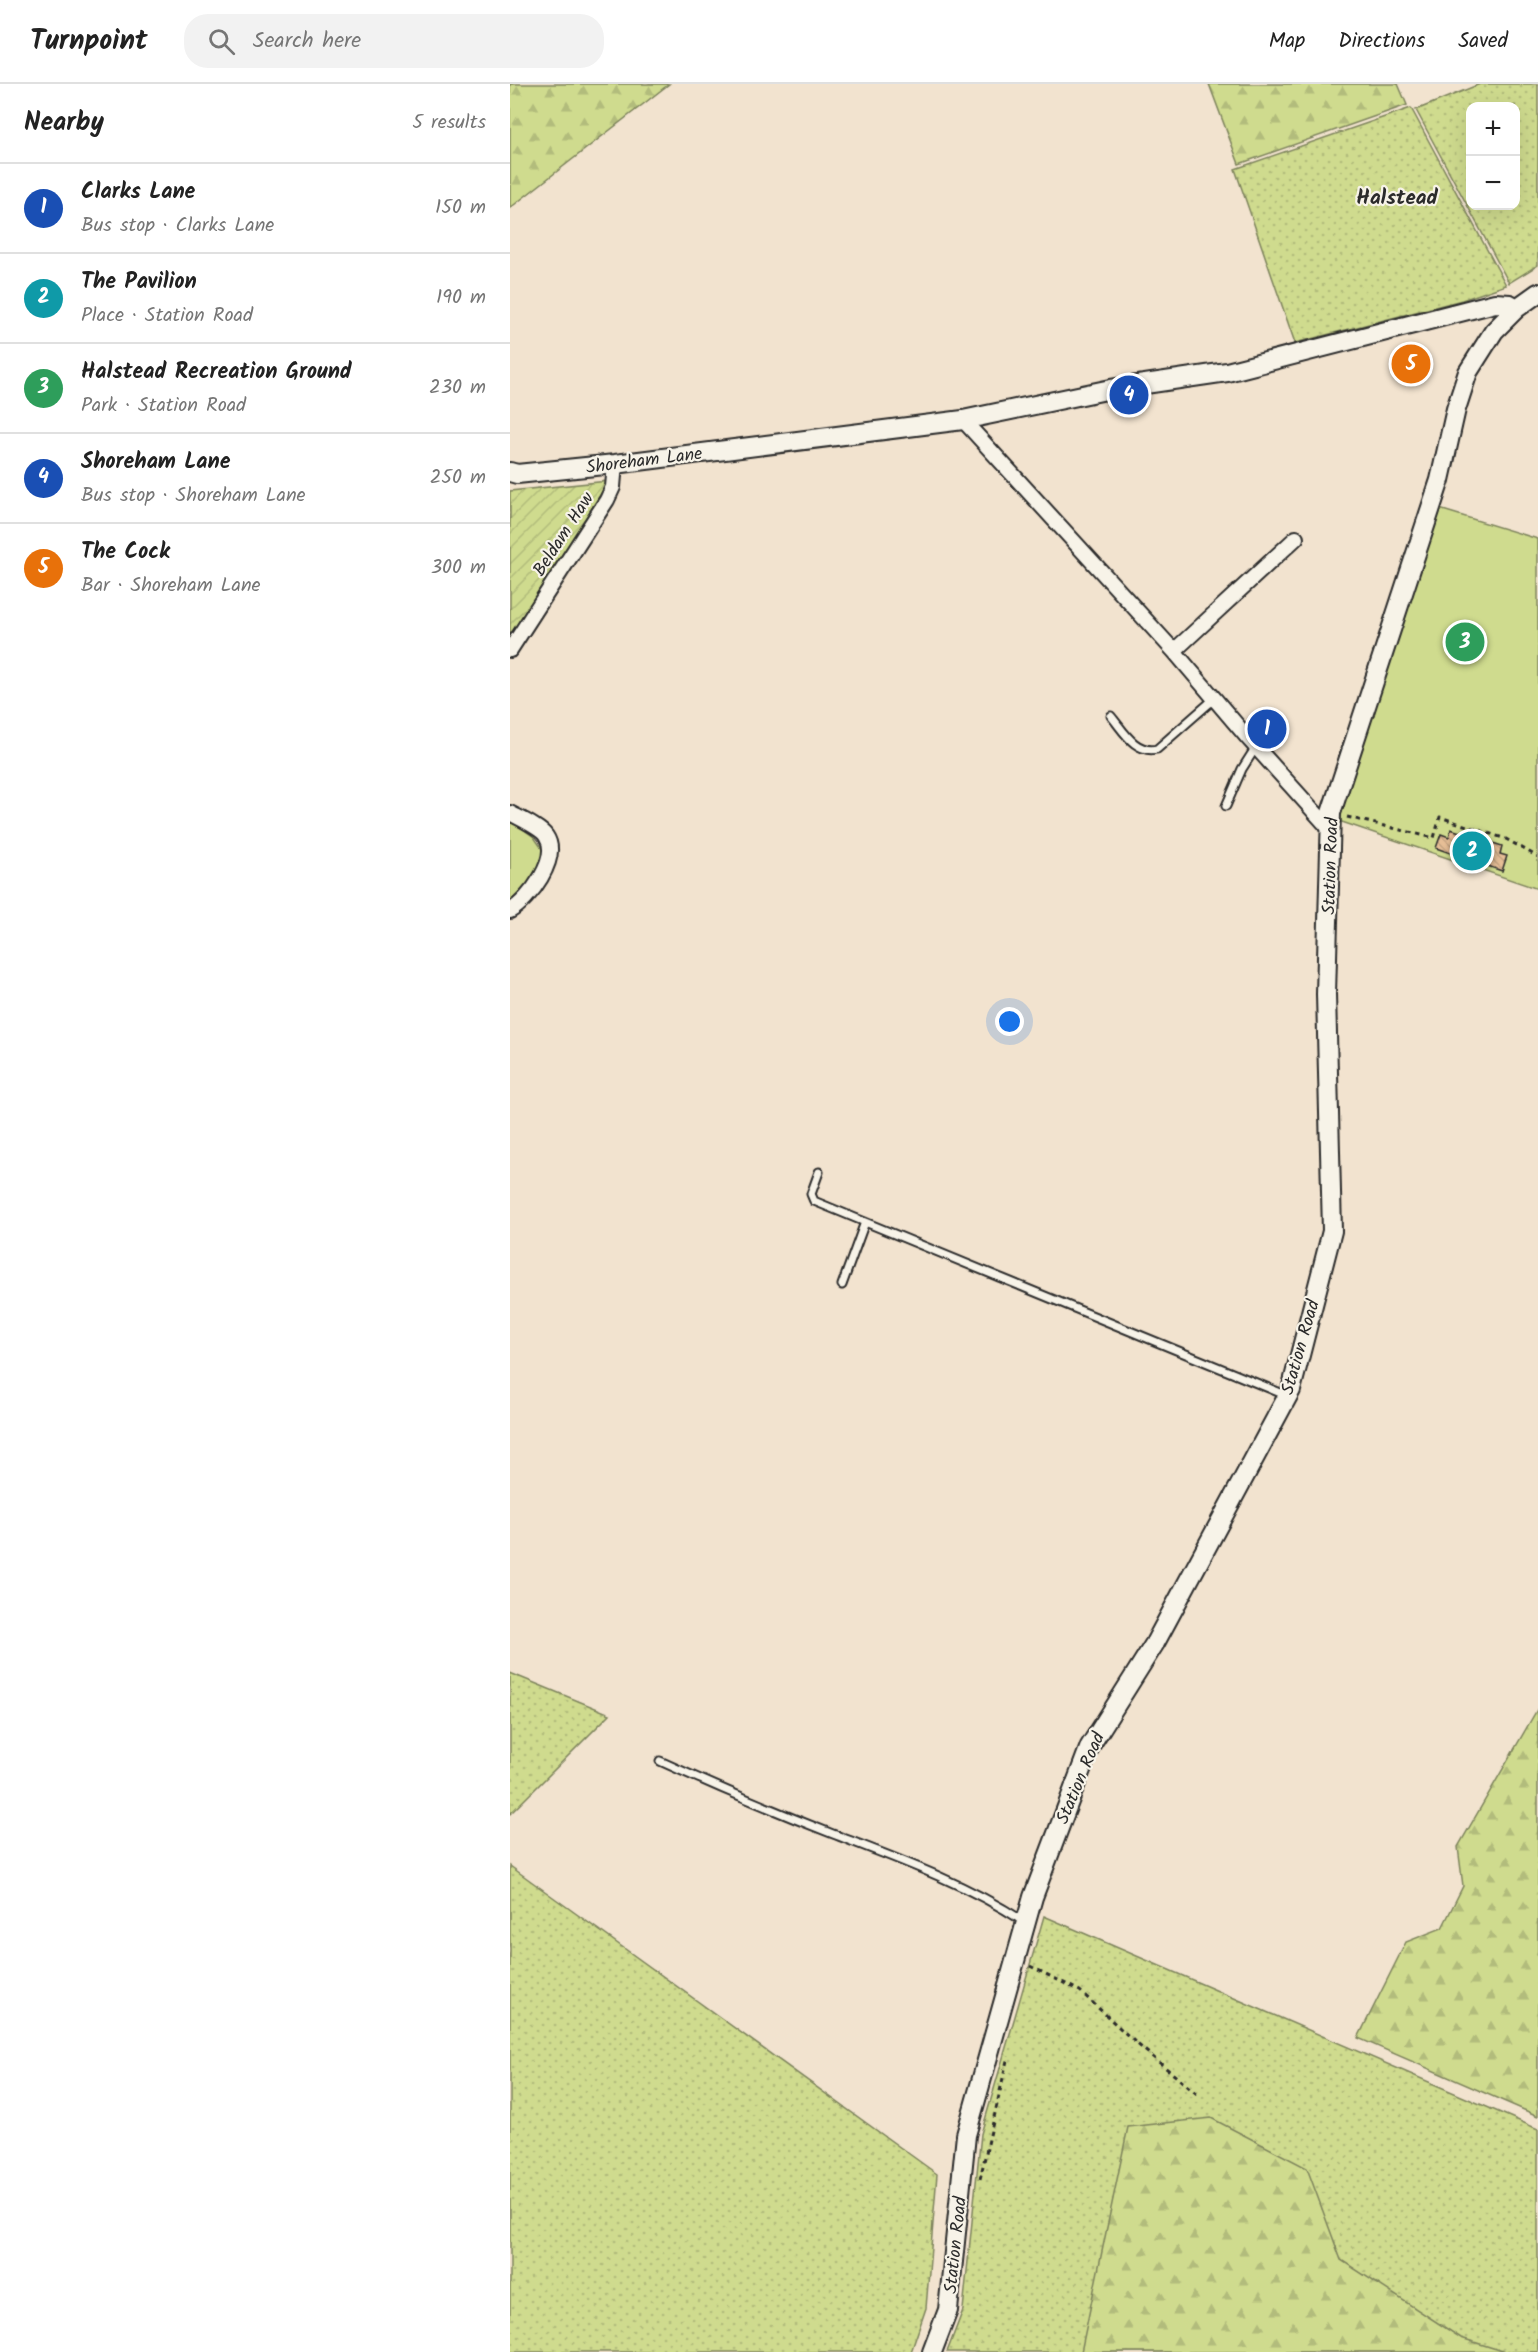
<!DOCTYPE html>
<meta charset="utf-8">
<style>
:root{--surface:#fff;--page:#f2f2f2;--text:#222;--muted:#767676;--line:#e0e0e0;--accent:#c8321e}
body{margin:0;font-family:Kalam,sans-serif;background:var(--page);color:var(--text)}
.controls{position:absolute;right:18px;top:18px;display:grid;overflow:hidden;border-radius:12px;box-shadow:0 6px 24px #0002}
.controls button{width:54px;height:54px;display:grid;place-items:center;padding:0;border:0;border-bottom:2px solid var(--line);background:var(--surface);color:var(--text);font:30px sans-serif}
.you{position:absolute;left:500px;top:938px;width:21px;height:21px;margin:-15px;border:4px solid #fff;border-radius:50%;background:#1a73e8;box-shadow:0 0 0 9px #1a73e833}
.badge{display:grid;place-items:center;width:39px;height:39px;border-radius:50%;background:var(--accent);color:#fff;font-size:20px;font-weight:700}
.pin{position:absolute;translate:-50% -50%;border:3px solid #fff;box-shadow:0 2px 6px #0006}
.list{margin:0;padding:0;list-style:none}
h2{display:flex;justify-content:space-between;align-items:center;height:78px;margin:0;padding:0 24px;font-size:26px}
h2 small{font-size:20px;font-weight:400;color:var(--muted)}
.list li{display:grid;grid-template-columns:39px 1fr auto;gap:18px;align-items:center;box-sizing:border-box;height:90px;padding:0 24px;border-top:2px solid var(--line)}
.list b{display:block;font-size:22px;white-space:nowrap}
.list p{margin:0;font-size:20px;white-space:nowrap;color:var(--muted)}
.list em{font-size:20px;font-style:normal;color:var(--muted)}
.icon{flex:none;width:33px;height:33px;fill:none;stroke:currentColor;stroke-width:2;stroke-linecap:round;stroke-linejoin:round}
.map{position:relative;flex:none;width:1028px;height:2268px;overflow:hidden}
header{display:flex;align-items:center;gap:36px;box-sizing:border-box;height:84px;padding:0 30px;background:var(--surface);border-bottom:2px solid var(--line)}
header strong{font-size:28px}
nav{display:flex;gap:33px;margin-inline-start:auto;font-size:21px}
.search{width:420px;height:54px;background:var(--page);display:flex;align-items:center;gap:15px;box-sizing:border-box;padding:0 21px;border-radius:24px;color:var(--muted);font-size:22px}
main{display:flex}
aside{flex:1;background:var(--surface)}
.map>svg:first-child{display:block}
.grass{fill:url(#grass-dots);stroke:#7d835c;stroke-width:1.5;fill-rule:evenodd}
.forest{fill:url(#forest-firs);stroke:#7d835c;stroke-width:1.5}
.park{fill:#cfdb8e;stroke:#7d835c;stroke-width:1.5}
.garden{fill:url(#garden-furrows);stroke:#7d835c;stroke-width:1.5}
.building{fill:url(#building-back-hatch);stroke:#2b2b2b;stroke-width:1.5}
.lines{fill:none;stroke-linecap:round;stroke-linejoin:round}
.lane-casing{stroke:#2b2b2b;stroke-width:11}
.street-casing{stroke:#2b2b2b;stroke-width:18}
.secondary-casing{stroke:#2b2b2b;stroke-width:22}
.path{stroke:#2b2b2b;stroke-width:3;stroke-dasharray:4.5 4.5;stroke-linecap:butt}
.lane{stroke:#f7f3e8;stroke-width:7}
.street{stroke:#f7f3e8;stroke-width:14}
.secondary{stroke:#f7f3e8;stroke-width:18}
.labels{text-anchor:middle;stroke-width:4.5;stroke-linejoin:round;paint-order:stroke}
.street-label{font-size:18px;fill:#2b2b2b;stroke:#f7f3e8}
.quarter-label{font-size:21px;font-weight:bold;fill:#2b2b2b;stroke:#f7f3e8}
</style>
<header>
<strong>Turnpoint</strong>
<div class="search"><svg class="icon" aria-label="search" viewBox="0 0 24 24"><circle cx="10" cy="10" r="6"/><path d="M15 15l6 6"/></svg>Search here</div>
<nav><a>Map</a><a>Directions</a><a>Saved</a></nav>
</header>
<main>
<aside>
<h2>Nearby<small>5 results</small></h2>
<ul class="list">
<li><span class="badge" style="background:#1a4fb4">1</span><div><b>Clarks Lane</b><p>Bus stop · Clarks Lane</p></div><em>150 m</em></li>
<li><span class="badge" style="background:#0f9aa8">2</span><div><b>The Pavilion</b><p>Place · Station Road</p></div><em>190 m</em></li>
<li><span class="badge" style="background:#2e9e5b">3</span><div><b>Halstead Recreation Ground</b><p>Park · Station Road</p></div><em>230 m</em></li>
<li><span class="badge" style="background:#1a4fb4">4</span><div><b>Shoreham Lane</b><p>Bus stop · Shoreham Lane</p></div><em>250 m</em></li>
<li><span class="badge" style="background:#e8710a">5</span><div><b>The Cock</b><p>Bar · Shoreham Lane</p></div><em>300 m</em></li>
</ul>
</aside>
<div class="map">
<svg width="1028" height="2268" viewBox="0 0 1028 2268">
<defs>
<pattern id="grass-dots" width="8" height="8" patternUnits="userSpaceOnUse" patternTransform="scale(1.5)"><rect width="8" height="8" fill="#cfdb8e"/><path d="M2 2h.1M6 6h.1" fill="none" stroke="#b2bc7b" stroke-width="1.8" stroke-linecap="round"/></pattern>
<pattern id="forest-firs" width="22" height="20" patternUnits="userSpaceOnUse" patternTransform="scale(1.5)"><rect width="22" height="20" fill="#cfdb8e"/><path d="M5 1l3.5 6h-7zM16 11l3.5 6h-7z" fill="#b2bc7b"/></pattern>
<pattern id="garden-furrows" width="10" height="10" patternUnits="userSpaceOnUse" patternTransform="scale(1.5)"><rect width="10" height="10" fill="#cfdb8e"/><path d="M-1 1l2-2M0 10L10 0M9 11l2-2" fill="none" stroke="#b2bc7b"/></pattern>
<pattern id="building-back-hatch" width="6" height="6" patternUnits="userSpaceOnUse" patternTransform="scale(1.5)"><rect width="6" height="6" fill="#e6be96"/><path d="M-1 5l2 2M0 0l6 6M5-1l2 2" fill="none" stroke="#c5a381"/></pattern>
</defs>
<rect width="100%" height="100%" fill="#f2e3cf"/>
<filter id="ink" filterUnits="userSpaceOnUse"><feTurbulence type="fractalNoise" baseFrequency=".0167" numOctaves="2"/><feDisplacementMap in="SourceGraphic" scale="12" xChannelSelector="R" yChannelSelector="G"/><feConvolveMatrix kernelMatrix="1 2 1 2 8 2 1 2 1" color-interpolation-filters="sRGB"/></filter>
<g filter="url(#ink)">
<path class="grass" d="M970 0H1028V181L999 199 906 26ZM960 22H1005V122H960Z
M901 24 996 201 952 216 785 259 725 85Z
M0 1589 100 1630 0 1730Z
M0 1782 427 2090 416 2224 401 2268H0Z
M534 1832 1028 2045V2268H437L453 2226 471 2050Z"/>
<path class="forest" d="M0 0H159L0 124Z
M699 0H888L897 21 729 80Z
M1028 1624V2032L848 1954 896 1858 932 1844 953 1802 948 1763Z
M701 2034 797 2084 831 2176 951 2254 996 2268H571L618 2043Z"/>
<path class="park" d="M923 423 1028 455V805L829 737Z
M0 736 24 753 33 766C32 778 13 814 0 817Z"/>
<path class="garden" d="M99 397 0 552V407Z"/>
<path class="building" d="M941 745 992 762 990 770 997 772 992 787 926 764 931 750 939 753Z"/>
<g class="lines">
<defs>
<path id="lane" d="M601 632C613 646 625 670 647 665L704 615
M716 722 732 685 746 663
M309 1088 301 1110 304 1117 778 1312
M332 1201 355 1138
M150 1677C207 1703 264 1727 323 1750 388 1775 455 1799 513 1837"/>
<path id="street" d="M453 336 664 567 737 653 819 744
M0 566 97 416 103 403 105 380
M664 567 786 454
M0 729C9 734 31 744 36 752 51 774 19 816 0 827"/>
<path id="secondary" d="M0 388 7 390 105 380 453 336 601 305 717 288 985 219 1000 220 1007 224
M422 2268 438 2226 456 2051 523 1813 580 1662 645 1559 781 1306 822 1147 816 910 821 729 930 396 946 325 958 288 984 247 1007 224 1028 209"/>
</defs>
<use href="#lane" class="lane-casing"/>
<use href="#street" class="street-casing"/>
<use href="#secondary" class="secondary-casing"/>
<path class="path" d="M837 733 924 754 930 733 996 755 1028 773
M520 1882 570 1907 626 1959 687 2010
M470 2095 498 1972"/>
<use href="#lane" class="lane"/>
<use href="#street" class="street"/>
<use href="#secondary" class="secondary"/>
</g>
</g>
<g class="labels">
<g class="street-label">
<text transform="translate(134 376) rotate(-7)" y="6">Shoreham Lane</text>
<text transform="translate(53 450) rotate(-57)" y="6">Beldam Haw</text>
<text transform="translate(820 782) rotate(-88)" y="6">Station Road</text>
<text transform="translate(790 1263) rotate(-74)" y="6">Station Road</text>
<text transform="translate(570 1694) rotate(-67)" y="6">Station Road</text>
<text transform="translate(445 2161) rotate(-84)" y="6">Station Road</text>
</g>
<g class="quarter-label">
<text x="887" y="120">Halstead</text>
</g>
</g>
</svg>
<div class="controls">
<button>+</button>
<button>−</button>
</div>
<div class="you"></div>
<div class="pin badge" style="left:757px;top:645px;background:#1a4fb4">1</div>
<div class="pin badge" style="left:962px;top:767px;background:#0f9aa8">2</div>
<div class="pin badge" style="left:955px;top:558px;background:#2e9e5b">3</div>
<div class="pin badge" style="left:619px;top:311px;background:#1a4fb4">4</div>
<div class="pin badge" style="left:901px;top:280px;background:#e8710a">5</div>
</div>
</main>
